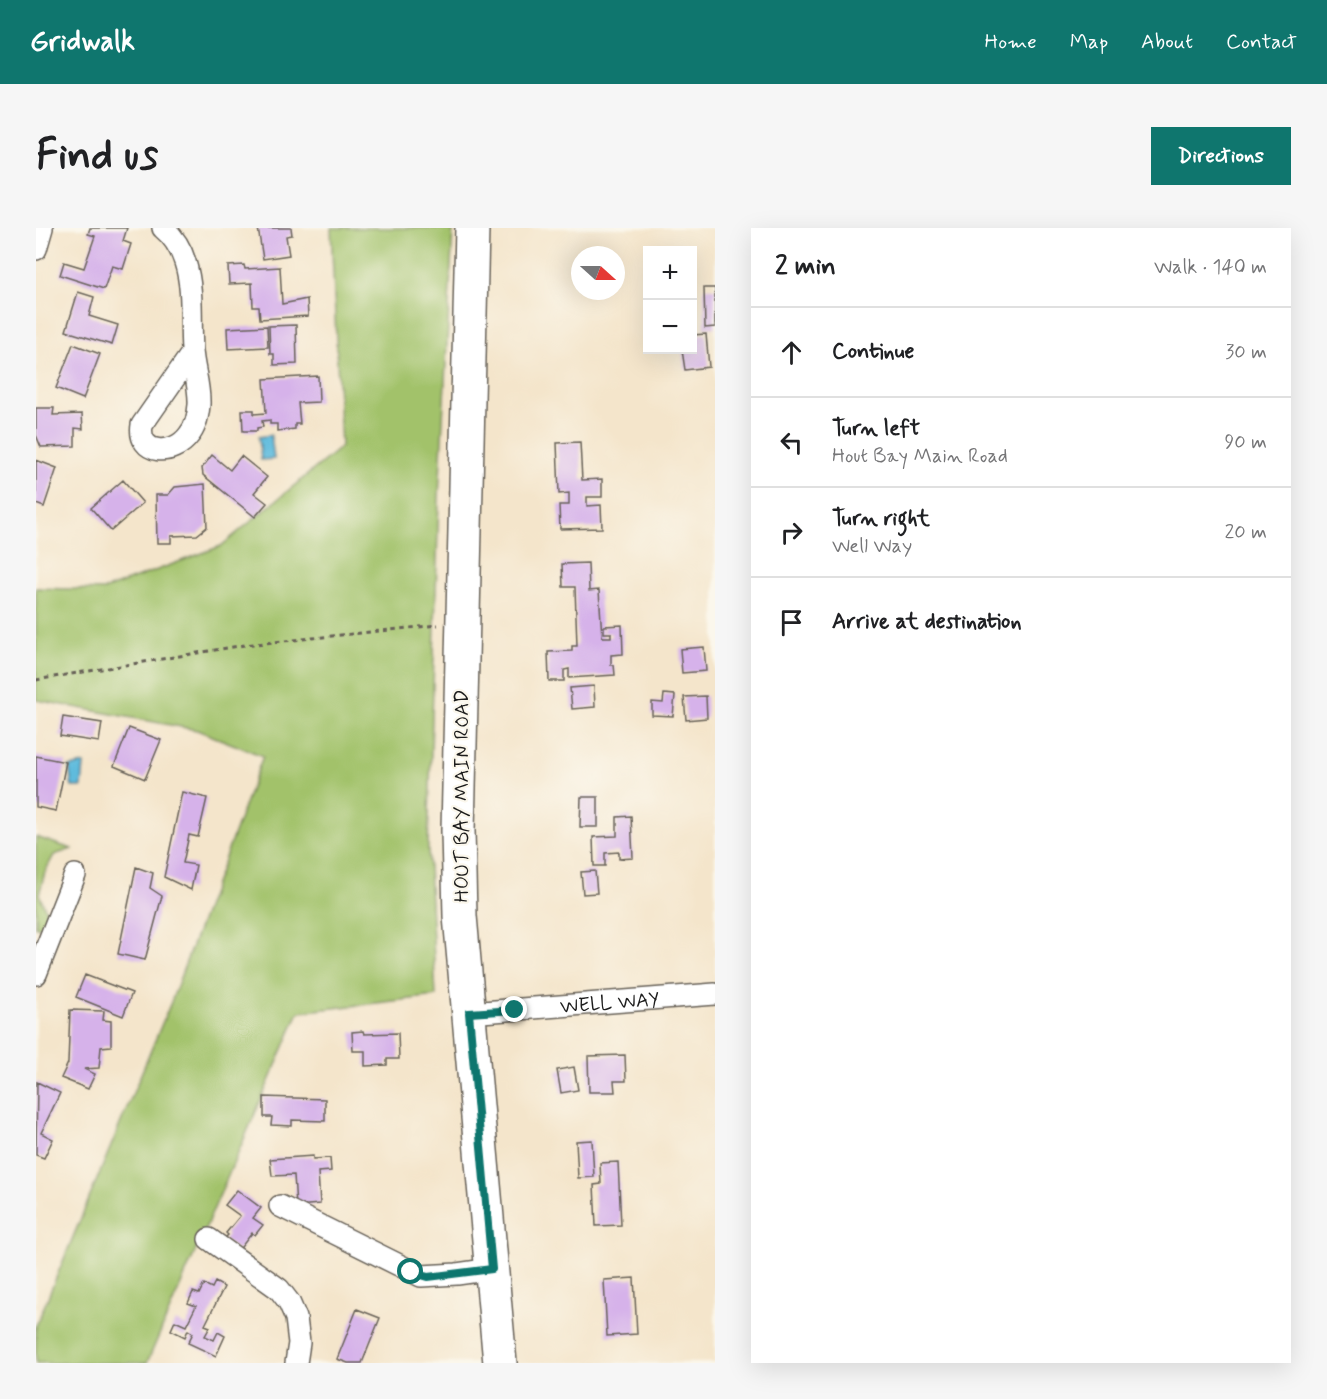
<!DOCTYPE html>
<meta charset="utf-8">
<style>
:root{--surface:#fff;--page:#f6f6f6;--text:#202124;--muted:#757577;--line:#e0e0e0;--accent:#0f766e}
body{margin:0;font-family:Mynerve,sans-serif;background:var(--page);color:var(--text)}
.controls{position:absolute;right:18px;top:18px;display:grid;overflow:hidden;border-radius:0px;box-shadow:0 6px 24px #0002}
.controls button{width:54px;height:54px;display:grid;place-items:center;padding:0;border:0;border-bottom:2px solid var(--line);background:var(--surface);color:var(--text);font:30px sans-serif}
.compass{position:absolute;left:535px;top:18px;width:54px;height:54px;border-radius:50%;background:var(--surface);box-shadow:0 6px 24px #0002;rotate:111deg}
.stop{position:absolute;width:18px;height:18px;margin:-14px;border:4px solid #0f766e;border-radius:50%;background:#fff}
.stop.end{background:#0f766e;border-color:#fff;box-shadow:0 2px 6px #0008}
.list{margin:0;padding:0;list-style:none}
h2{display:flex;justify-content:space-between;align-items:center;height:78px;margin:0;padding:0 24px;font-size:26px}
h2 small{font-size:20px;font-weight:400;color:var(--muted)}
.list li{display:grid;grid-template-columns:39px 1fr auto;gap:18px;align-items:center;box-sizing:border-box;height:90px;padding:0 24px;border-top:2px solid var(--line)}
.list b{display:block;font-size:22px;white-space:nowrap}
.list p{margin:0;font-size:20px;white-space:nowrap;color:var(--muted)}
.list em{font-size:20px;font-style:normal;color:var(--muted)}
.icon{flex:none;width:33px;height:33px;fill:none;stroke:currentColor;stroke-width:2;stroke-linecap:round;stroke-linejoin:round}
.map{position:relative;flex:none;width:679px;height:1135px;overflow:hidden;border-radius:0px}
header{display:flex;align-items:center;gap:36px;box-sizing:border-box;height:84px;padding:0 30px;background:var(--accent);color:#fff}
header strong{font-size:28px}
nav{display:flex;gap:33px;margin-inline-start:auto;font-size:21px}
.intro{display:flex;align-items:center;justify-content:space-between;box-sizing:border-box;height:144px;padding:0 36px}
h1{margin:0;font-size:42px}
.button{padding:15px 27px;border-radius:0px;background:var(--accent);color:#fff;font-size:21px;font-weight:700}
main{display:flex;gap:36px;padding:0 36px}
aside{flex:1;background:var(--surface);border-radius:0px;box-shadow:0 6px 24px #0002}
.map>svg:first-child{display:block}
.green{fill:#a2c26a;stroke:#5f6f43;stroke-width:1.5}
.water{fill:#5fbbdd;stroke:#3e6c7c;stroke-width:1.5}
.building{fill:#d6b2ea}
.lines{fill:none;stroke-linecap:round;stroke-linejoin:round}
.minor-casing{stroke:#686259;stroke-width:24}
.primary-casing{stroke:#686259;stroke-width:36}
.path{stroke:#686259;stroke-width:3;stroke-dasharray:4.5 4.5;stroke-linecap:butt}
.minor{stroke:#fff;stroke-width:21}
.primary{stroke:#fff;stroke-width:33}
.route{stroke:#0f766e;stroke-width:8}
.labels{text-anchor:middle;stroke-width:4.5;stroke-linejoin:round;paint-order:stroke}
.street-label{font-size:20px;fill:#1c1c1c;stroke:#fbf7ec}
</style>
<header>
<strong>Gridwalk</strong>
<nav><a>Home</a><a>Map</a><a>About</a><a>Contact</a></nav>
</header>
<div class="intro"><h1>Find us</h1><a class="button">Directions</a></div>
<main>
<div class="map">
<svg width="679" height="1135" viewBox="0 0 679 1135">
<rect width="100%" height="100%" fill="#fbf7ec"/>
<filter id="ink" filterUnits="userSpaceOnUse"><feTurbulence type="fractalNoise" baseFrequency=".0167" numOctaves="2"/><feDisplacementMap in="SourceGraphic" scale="12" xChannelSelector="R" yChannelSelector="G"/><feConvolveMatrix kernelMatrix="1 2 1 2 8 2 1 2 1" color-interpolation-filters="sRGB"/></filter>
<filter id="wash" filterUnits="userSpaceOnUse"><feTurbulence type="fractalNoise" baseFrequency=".008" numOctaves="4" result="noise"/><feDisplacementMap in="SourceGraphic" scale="24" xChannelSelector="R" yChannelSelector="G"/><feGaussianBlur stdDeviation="1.35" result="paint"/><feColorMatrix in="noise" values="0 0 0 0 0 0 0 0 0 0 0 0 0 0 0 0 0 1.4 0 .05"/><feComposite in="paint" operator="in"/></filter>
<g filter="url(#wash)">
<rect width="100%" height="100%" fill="#f4e5cb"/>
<path class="green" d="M295 0H417L403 269 392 620 400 768 263 784 111 1135H0V1098L135 774 227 528 161 502 0 472V360L68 362 185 318 305 219Z
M0 609 36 621 18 627 9 644 3 666 10 682 9 701 0 699Z"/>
<path class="water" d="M235 207 238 231 225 232 223 209Z
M48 536 46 559H36L33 539Z"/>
<g id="blocks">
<path class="building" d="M54 0H91L87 13 95 16 87 41 76 38 68 61 24 47 28 34 48 40 59 8 52 6Z
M222 0H255L256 7 250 8 253 27 227 31Z
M208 37 209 41 244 39 246 76 271 71 272 88 224 91 223 79H217L216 55 193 56 192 38Z
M668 60H679V99L669 100Z
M42 64 58 69 53 88 82 97 76 117 30 103Z
M260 97 261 136 238 137V126H234L233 98Z
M231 98 232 119 192 121 191 100Z
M670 106 673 139 649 142 646 122H656V107Z
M37 116 64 126 47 171 20 160Z
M282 148 283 174 262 175 264 196H259V201L241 203V196H234V192L226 193 227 199 221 200V203H207L206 182H218V186L230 185 228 151Z
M0 180H18L17 187 46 186 47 201 39 200V218L5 219 0 207Z
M544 214 546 252 566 251V269H551V278L565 277 566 300 524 301 523 277H533V265L523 266 521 215Z
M176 227 194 242 205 228 231 249 218 265 231 275 219 289 167 247 166 240Z
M0 232 21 240 8 279 0 276Z
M87 252 107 275 75 303 55 280Z
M169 256 171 299 161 307 135 308V315H121L120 267H132L139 259Z
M552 335 553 363 563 362 566 409H575V405H568V398L586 397 587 426 575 427V437H578L579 447 533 450V441L528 442V453H513L512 424 536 423V418H541L539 359H527L526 336Z
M668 419 670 443 646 445 644 421Z
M558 458 559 479 536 481 534 460Z
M628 466 639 467 637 488 616 487V474L627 475Z
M670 468 671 490 650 492 648 469Z
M27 489 66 495 63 514 24 508Z
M93 500 125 512 109 551 78 538Z
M0 528 30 534 20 583 0 579Z
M146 564 171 570 162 609 153 607 147 635 160 637 155 662 128 649Z
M545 569H562V599H544Z
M595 588 597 630 583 631V624L569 625V638H558L557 609 581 608V589Z
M100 639 117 645 114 660 126 668 109 732 82 726Z
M559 643 561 665 547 666 545 644Z
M49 747 96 765 87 788 40 769Z
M34 782 68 783 67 792 75 793V818L65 819 63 840 48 841 59 846 52 861 25 850 32 835Z
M327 803 328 806 362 805 363 831H351V837L329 838V823H317L316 804Z
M589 827 590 853H578L579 864H553L552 828Z
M538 839 542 862 525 865 521 842Z
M1 854 24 865 5 905 17 911 8 930 0 927Z
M228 869 289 871V893L256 892V898L235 897 236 889H228Z
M556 912 558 949 542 950 540 913Z
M277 928V931L294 930 295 943 282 944 284 976 260 978 258 947 236 948 234 931Z
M582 934 585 997 560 998 558 957 565 956 564 935Z
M201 962 225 980 217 990 227 997 219 1007 216 1005 202 1023 188 1011 192 1007 190 1005 204 988 189 977Z
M598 1050 601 1106 571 1108 568 1052Z
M179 1054 188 1059 169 1097 174 1099 169 1108 178 1112 182 1104 189 1108 180 1128 152 1115 157 1105 152 1102 149 1109 135 1102 139 1093 150 1098 160 1078 152 1075 157 1064 163 1066 168 1056 176 1060Z
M321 1081 344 1090 326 1135H312L301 1131Z"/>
</g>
</g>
<g filter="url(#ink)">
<use href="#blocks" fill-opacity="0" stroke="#686259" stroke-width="1.5"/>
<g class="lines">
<defs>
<g id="minor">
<path d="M127 0C138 9 145 21 149 34 158 62 154 93 156 122 157 140 164 158 163 177 162 188 160 199 153 207 137 229 101 227 106 197L156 125"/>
<path d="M0 21 6 0"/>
<path d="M0 746 39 647"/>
<path id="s1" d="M433 785 679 766"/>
<path d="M244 978 385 1048 421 1046 456 1041"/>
<path d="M173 1011 243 1061 253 1074 260 1090 263 1115 260 1135"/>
</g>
<path id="primary" d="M436 0 422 603 424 688 464 1135"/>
</defs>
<use href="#minor" class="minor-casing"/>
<use href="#primary" class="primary-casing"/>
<path class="path" d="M0 452 209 417 402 397"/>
<use href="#minor" class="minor"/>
<use href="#primary" class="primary"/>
</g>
</g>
<g class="lines" filter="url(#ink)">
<path class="route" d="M375 1044 392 1049 456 1041 433 785 479 782"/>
</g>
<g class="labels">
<g class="street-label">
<text transform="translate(425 568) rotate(-90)" y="7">HOUT BAY MAIN ROAD</text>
<text dy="7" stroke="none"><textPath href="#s1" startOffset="141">WELL WAY</textPath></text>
</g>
</g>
</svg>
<div class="controls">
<button>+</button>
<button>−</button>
</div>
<svg class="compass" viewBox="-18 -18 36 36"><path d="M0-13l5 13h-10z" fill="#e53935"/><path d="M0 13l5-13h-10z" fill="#757577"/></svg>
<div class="stop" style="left:375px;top:1044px"></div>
<div class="stop end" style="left:479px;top:782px"></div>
</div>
<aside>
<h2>2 min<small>Walk · 140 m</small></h2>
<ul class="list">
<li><svg class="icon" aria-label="ahead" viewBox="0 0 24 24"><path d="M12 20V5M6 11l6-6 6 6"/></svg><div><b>Continue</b></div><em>30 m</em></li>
<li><svg class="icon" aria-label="left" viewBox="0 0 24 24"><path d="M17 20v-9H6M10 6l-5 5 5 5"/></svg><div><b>Turn left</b><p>Hout Bay Main Road</p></div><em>90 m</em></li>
<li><svg class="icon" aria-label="right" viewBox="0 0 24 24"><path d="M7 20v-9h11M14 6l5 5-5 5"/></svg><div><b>Turn right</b><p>Well Way</p></div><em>20 m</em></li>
<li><svg class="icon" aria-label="arrive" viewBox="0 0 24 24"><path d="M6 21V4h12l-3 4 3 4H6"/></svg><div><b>Arrive at destination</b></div></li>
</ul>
</aside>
</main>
